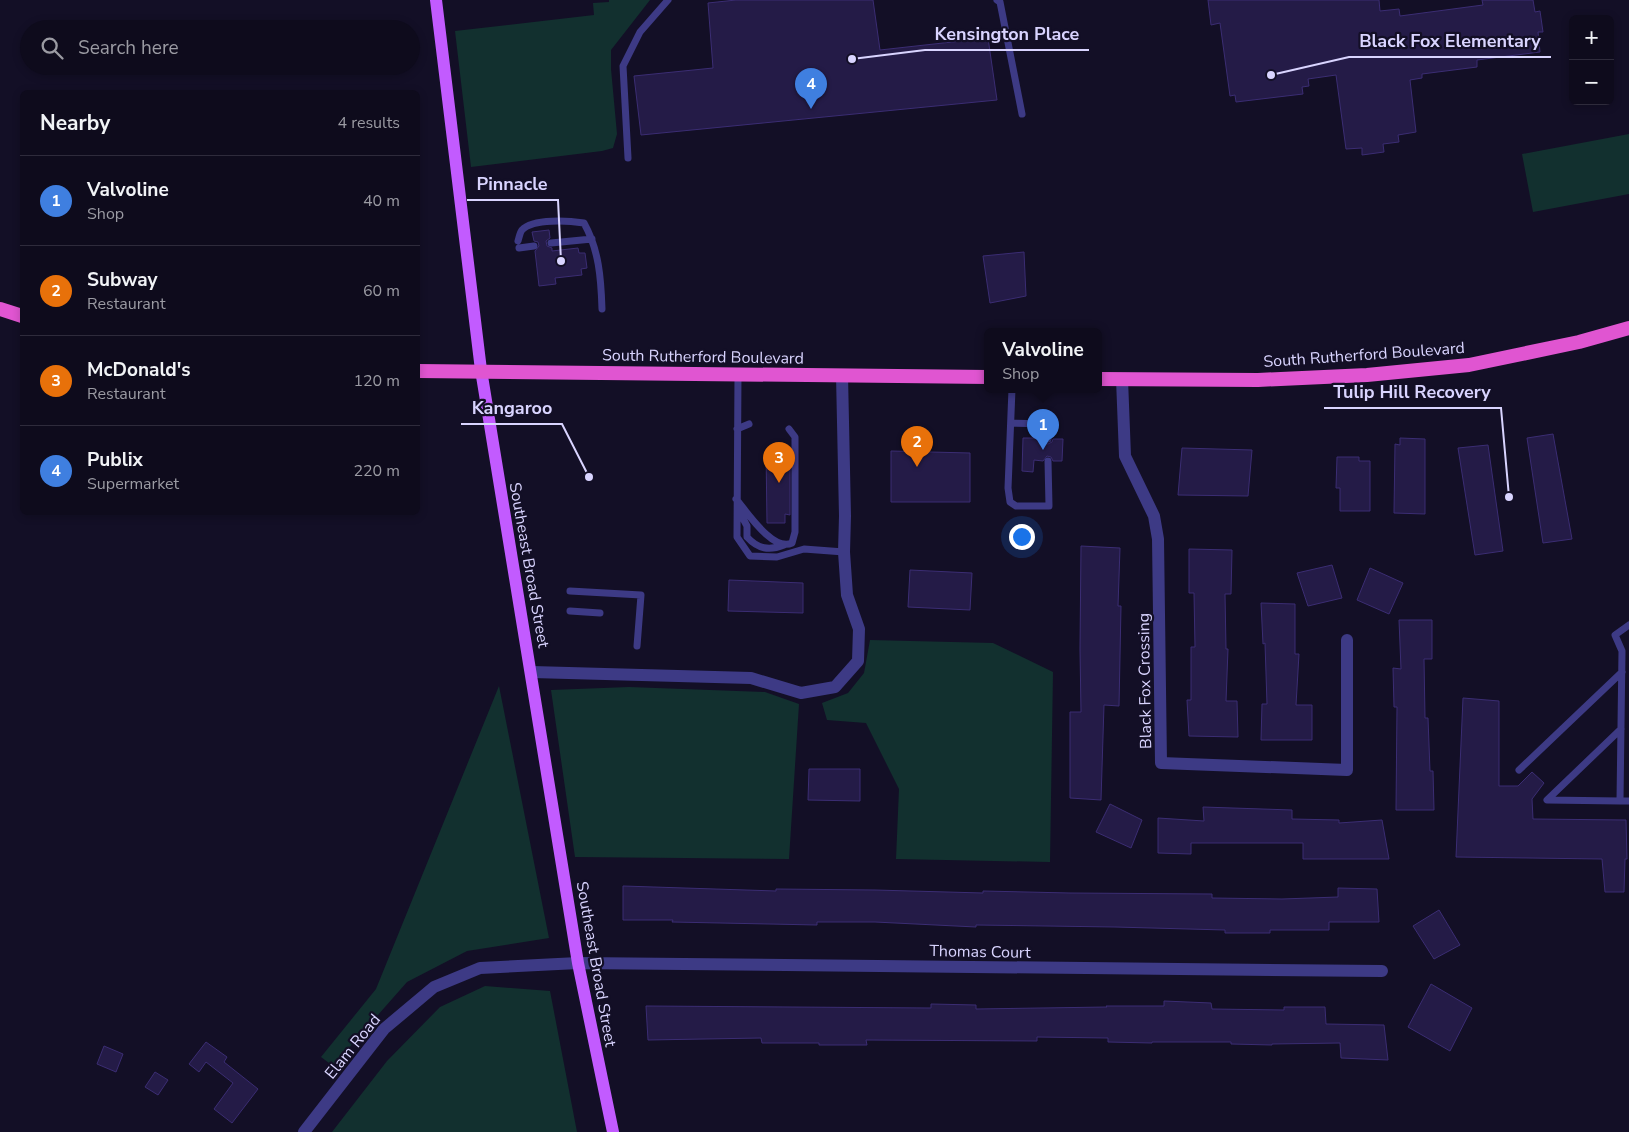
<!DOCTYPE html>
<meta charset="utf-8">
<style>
:root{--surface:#0e0b1c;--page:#1c1929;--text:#f1f3f6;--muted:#9b9ba3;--line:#2e2b3b;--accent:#00e5ff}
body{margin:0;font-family:"Nunito Sans",sans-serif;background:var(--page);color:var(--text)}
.controls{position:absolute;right:15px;top:15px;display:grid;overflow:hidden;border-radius:8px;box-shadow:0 2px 8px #0003}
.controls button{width:45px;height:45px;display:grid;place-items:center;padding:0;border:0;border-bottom:1px solid var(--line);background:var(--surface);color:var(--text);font:25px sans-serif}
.you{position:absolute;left:1021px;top:536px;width:18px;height:18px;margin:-12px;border:4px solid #fff;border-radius:50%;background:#1a73e8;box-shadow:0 0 0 8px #1a73e833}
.badge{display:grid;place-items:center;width:32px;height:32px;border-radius:50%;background:var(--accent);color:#fff;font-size:16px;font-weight:700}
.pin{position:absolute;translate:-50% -41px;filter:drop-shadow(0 1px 2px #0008)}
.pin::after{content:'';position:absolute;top:26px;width:18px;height:15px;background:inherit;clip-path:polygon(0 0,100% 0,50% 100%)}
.popup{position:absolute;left:984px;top:328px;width:118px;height:65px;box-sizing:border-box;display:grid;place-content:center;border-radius:8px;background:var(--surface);filter:drop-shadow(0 1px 4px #0005);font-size:16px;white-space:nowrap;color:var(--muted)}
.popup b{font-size:19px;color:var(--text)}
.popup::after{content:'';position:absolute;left:50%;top:100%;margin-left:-10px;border:10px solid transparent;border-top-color:var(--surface)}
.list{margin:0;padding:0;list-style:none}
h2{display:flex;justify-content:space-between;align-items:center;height:65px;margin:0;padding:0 20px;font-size:21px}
h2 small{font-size:16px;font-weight:400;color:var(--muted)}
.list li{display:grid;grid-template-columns:32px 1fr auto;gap:15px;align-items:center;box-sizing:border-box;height:90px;padding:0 20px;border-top:1px solid var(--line)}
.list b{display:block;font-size:19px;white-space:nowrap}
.list p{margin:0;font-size:16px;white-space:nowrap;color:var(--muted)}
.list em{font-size:16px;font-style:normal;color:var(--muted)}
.icon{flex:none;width:28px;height:28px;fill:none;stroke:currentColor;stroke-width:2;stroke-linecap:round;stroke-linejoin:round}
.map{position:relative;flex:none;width:1629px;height:1132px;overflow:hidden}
.search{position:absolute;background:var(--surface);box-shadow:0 2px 8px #0003;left:20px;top:20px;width:400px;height:55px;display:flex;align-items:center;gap:12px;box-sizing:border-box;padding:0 18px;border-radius:28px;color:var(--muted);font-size:19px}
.panel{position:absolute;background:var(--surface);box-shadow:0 2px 8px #0003;left:20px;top:90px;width:400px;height:425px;border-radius:8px}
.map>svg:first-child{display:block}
.green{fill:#12302f}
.building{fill:#241b47;stroke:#3b2d73}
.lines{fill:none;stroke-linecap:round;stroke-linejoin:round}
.service{stroke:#3d3a85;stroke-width:7}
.minor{stroke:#3d3a85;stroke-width:12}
.primary{stroke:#c25bff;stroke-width:12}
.trunk{stroke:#e055d1;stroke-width:14}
.labels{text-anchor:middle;stroke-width:4.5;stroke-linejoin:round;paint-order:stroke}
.street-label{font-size:16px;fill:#d9d4ff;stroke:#130f26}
.leader{fill:none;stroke:#d9d4ff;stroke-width:2}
.callout-dot{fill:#d9d4ff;stroke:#130f26;stroke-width:2}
.callout-label{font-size:18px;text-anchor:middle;font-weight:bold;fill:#d9d4ff;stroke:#130f26;stroke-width:4.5;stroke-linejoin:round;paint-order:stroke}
</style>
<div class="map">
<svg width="1629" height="1132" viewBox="0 0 1629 1132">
<rect width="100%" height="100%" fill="#130f26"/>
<path class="green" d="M609 0H650L611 50V69L617 134 613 148 602 151 471 167 455 31 594 15 593 3 609 2Z
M1629 134V194L1533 212 1522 154Z
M870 640 993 643 1053 672 1050 862 896 859 899 789 866 723 827 720 822 703 848 693 864 673Z
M499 686 549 938 467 951 407 982 333 1066 321 1057 376 989Z
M629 687 765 692 799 704 789 859 575 857 551 690Z
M485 986 550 991 577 1132H332L387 1061 440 1007Z"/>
<path class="building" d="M736 0H873L880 50 988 38 997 100 641 135 634 76 713 68 708 3Z
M1208 0H1379L1380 11 1399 9 1400 16 1483 5 1482 0H1533L1535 12 1540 11 1543 32H1538L1540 52 1477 60V67L1422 74V78L1410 80 1416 132 1398 135 1399 142 1383 144 1384 152 1362 155V148L1346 149 1336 75 1308 79 1309 86 1302 87 1303 94 1236 102 1235 95 1230 96 1220 23 1211 25Z
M549 230 550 238 546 241 547 246 552 248V251L578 248 579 253H585L587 268 581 269 582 275 555 278 556 284 539 286 535 251 539 246 538 242 534 241 532 232Z
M1024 252 1026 296 990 303 983 256Z
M1553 434 1572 539 1543 543 1527 438Z
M1023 438H1043L1045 443 1048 444 1052 442 1053 439H1063L1062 461H1053L1051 457 1047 456 1043 461 1034 460 1033 472 1022 471Z
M1400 438 1425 439V514L1394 513 1395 444 1400 445Z
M1488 445 1503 551 1475 555 1458 448Z
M1182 448 1252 450 1248 496 1178 495Z
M766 451H790V515L785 514V523H767Z
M891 451 970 453V502H891Z
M1337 457H1359V461H1370V511H1340V488H1336Z
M1081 546 1120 548 1118 606H1121L1119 706 1104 705 1101 800 1070 798V712H1081L1080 649Z
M1189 549 1232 550 1231 594H1225L1226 649H1228L1226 701H1237L1238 737 1189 736 1187 700H1191V647H1195L1194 593H1189Z
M1332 565 1342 598 1308 606 1297 573Z
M1370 568 1403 583 1389 614 1357 600Z
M910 570 972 573 970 610 908 607Z
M729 580 803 583V613L728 611Z
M1261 603 1295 604V654H1299L1296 705H1312V740H1261L1262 704H1267L1265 643 1263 644Z
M1399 620H1432V659H1424L1425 718H1428L1430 771H1433L1434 810H1396L1397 707H1394L1393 668 1401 669Z
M1463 698 1499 701V786H1518L1532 772 1544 783 1532 799 1533 819 1626 820 1627 859H1625L1624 892H1605L1602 859 1456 857Z
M809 769H860V801L808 800Z
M1110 804 1142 820 1131 848 1096 832Z
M1203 807 1292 810V819L1339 820V823L1382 820 1389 859H1303V843H1191V854L1158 853V818L1204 821Z
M623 886 776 891V889L875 890 983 893V891L1070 893 1212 894V898L1282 899 1338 897V888L1377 889 1379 922H1329V930H1270V933H1225V930L1115 927 976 925V927L875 922H817V925L672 922 673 920H623Z
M1439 910 1460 945 1434 959 1413 926Z
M1431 984 1472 1008 1450 1051 1408 1027Z
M1164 1001 1211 1003 1212 1009 1284 1010V1007H1325L1326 1024 1384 1025 1388 1060 1341 1058 1340 1043 1272 1044V1045L1231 1044V1042H1152V1043L1108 1042V1038L1037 1037V1041L866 1040 867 1045H819V1043H762L761 1038 648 1040 646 1006 931 1008V1004L976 1005V1009L1107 1007 1106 1006H1164Z
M206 1042 227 1057 224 1062 258 1089 232 1123 214 1109 233 1083 206 1062 199 1072 189 1064Z
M104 1046 123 1054 116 1072 97 1064Z
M155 1072 168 1080 158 1095 145 1087Z"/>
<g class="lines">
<path class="service" d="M997 0 1000 2 1022 114
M628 158 623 66 640 32 668 0
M518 241C519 238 520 232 522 230 533 218 570 221 584 223 599 250 601 278 602 309
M551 243 592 239
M519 248 534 246
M738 374 737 537 750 556 777 557 804 549 844 552
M1012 389 1008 488 1010 502 1016 506H1049L1048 461
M1011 423 1049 424 1048 439
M737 429 749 424
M736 499C747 512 773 552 792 543L795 532V437L789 429
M738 509 747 526V537C758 549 769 551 784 545
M570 591 641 595 637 646
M570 611 600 613
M1621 729 1547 800 1620 801 1622 651 1615 635 1629 625
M1519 770 1622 672
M1620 801H1629"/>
<path class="minor" d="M1122 379 1125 456 1154 516 1158 539 1161 763 1347 770V640
M532 672 751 678 801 693 835 687 858 661 859 629 847 595 844 552 845 516 842 375
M304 1132 384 1029 434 987 480 968 578 963 1382 971"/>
<path class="primary" d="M436 0 481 370 578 963 613 1132"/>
<path class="trunk" d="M0 309 22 316
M418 371 988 377
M1098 379 1258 380 1367 375 1469 365 1579 342 1629 328"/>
</g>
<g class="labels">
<g class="street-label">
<text transform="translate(1364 354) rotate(-4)" y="6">South Rutherford Boulevard</text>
<text transform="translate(703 356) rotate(1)" y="6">South Rutherford Boulevard</text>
<text transform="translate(530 565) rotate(80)" y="6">Southeast Broad Street</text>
<text transform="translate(1144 681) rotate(-91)" y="6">Black Fox Crossing</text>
<text transform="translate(980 951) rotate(1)" y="6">Thomas Court</text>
<text transform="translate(597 964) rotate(80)" y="6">Southeast Broad Street</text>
<text transform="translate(352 1046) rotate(-51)" y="6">Elam Road</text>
</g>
</g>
<path class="leader" d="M852 59L925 50H1089M1271 75L1349 57H1551M561 261L558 200H467M1509 497L1501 408H1324M589 477L562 424H461"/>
<g class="callout-dot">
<circle cx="852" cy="59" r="5"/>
<circle cx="1271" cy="75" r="5"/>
<circle cx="561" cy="261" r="5"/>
<circle cx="1509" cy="497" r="5"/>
<circle cx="589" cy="477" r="5"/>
</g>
<g class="callout-label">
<text x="1007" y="40">Kensington Place</text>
<text x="1450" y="47">Black Fox Elementary</text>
<text x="512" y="190">Pinnacle</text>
<text x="1412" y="398">Tulip Hill Recovery</text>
<text x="512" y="414">Kangaroo</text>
</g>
</svg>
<div class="controls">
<button>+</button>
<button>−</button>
</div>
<div class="you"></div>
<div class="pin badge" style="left:1043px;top:450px;background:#3f7fe0">1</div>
<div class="popup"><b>Valvoline</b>Shop</div>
<div class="pin badge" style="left:917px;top:467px;background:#e8710a">2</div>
<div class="pin badge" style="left:779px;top:483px;background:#e8710a">3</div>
<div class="pin badge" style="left:811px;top:109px;background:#3f7fe0">4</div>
<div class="search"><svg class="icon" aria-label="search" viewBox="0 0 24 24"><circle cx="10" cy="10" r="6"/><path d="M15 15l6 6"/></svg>Search here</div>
<section class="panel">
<h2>Nearby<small>4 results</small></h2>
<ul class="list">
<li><span class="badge" style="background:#3f7fe0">1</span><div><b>Valvoline</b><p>Shop</p></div><em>40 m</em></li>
<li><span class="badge" style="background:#e8710a">2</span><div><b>Subway</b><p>Restaurant</p></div><em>60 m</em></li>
<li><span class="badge" style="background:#e8710a">3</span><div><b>McDonald's</b><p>Restaurant</p></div><em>120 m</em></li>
<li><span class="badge" style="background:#3f7fe0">4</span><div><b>Publix</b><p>Supermarket</p></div><em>220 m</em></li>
</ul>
</section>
</div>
